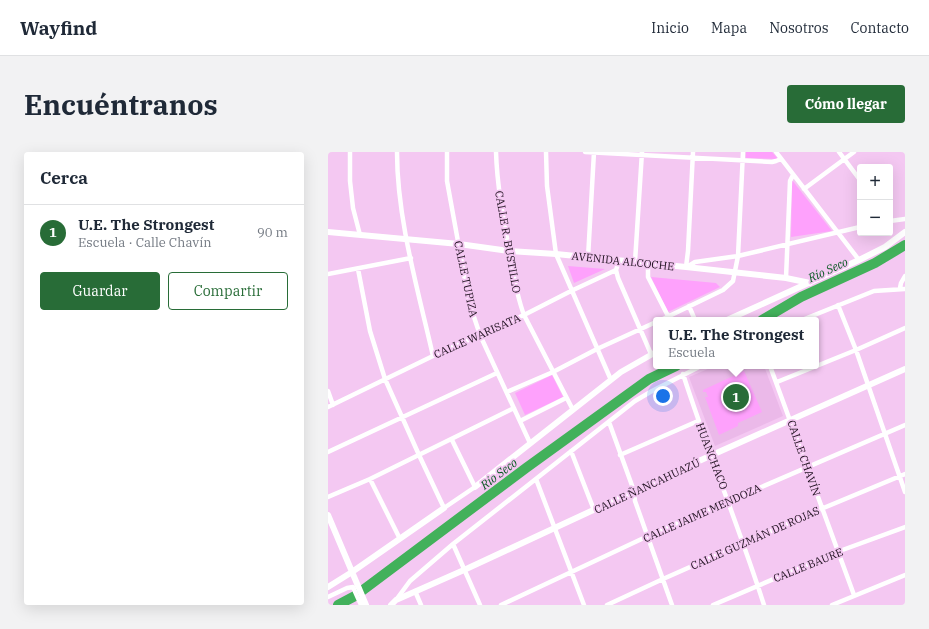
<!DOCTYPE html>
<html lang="es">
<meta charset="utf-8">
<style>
:root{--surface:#fff;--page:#f2f2f3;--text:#1f2937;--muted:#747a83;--line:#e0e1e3;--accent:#286c37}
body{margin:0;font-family:"IBM Plex Serif",serif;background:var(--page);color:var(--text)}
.controls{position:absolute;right:12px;top:12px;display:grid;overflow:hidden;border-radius:4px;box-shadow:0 4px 16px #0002}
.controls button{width:36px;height:36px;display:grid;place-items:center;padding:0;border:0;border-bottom:1px solid var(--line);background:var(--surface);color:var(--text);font:20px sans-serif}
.you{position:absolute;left:335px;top:244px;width:14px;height:14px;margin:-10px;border:3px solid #fff;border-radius:50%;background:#1a73e8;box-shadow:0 0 0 6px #1a73e833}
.badge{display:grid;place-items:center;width:26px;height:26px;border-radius:50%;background:var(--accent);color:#fff;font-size:13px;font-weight:700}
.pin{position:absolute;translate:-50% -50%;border:2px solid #fff;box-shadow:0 1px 4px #0006}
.popup{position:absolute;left:325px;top:165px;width:166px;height:52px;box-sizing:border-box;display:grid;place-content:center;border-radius:4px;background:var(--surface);filter:drop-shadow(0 1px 3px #0005);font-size:13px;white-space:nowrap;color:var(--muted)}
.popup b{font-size:15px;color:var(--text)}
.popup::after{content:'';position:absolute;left:50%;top:100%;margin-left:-8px;border:8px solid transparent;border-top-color:var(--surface)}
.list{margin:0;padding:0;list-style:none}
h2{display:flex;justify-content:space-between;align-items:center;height:52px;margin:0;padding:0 16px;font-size:17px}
h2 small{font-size:13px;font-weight:400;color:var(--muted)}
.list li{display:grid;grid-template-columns:26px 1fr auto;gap:12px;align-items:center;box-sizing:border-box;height:56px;padding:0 16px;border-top:1px solid var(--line)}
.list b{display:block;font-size:15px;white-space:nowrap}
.list p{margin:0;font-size:13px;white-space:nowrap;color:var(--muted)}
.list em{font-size:13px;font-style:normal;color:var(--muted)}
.actions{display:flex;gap:8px;padding:12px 16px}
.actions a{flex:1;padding:9px 0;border:1px solid var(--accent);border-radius:4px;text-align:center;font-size:14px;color:var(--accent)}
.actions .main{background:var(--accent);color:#fff}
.map{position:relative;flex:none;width:577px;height:453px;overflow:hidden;border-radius:4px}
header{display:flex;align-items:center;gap:24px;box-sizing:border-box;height:56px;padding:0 20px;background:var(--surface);border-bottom:1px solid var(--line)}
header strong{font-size:19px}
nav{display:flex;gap:22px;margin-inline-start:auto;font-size:14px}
.intro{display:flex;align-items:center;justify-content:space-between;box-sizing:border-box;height:96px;padding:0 24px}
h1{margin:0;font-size:28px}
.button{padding:10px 18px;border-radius:4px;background:var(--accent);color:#fff;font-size:14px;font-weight:700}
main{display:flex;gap:24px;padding:0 24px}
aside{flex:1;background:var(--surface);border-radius:4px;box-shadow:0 4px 16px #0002}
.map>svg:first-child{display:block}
.built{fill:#ebb9e9}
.green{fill:#fea1fc}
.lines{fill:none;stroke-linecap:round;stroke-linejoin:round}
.river{stroke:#42b15b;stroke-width:10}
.street{stroke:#fff;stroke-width:4.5}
.secondary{stroke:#fff;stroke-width:6}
.labels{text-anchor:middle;stroke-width:3.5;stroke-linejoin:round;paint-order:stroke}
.street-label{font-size:11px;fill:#1f101f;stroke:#f4c8f2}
.water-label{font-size:12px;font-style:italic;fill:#075921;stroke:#f4c8f2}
</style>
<header>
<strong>Wayfind</strong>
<nav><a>Inicio</a><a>Mapa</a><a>Nosotros</a><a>Contacto</a></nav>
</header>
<div class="intro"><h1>Encuéntranos</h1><a class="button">Cómo llegar</a></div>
<main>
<aside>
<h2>Cerca<small></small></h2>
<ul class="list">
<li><span class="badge">1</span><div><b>U.E. The Strongest</b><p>Escuela · Calle Chavín</p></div><em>90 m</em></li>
</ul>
<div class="actions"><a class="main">Guardar</a><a>Compartir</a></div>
</aside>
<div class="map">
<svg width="577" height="453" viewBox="0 0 577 453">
<rect width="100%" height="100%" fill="#f4c8f2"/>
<path class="built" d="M387 214H436L455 264 387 294 361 225Z"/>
<path class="green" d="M418 0H444L450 7 418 6Z
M464 28 504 79 463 85Z
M240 114 277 117 246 131Z
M323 125 388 131 392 135 340 160Z
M416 219 434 260 410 271V274L391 283 377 245H380L378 240H375V238Z
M224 223 235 245 197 263 187 241Z"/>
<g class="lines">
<path class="river" d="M434 168 473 145 547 111 577 93
M10 453 27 444 198 316 321 227 348 214"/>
<path class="street" d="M22 0V29L25 56 32 83
M69 0C69 67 90 138 105 204
M119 0V29L141 150 152 183 202 291
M168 0C169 33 175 65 181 97 185 120 188 142 196 163L245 258
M218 0 219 34 228 102 283 228
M257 0 444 10 448 9 453 7
M448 0 531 108
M511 0 532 28
M476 37 526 0
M562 69 577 67
M260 106 266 0
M307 110 314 0
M320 112V125L340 164
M358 115 360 99 365 0
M359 115 367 110 410 104 532 75
M30 117 42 179 57 227 91 303 116 356 147 335 124 288
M288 118 290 126 323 202
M0 122 83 106
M458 126 462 29 465 23
M572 136 573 131 577 124
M510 153 528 198 577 340
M361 154 367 168
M333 168 395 138 405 129 410 104 415 0
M474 168 546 139 577 137
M442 214 526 443
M355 222C380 300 411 375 436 453
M449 230 528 198 577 176
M0 239 5 253
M179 240 225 220 269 197 328 170
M0 255 105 204 196 163 243 139 288 118 291 109
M192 269 238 246
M281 270 306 339 307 349 344 453
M243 299 266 358
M0 300 169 221
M292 303 370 269
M42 327 72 387
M208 327 256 453
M0 345 42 327 186 256
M125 392 152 453
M87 439 93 453
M0 445 19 436 25 435 33 453
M68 448 82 429 125 392 307 249 324 239 373 214
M173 453 320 384 577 273
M279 453 335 427 493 357 577 322
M385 453 509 400 577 375
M504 453 577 423"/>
<path class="secondary" d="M0 80 131 92 181 99 228 102 358 115 458 126 482 131
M399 168 531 108 557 95 577 80
M147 335 293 220 328 200
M0 363 38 453
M0 435 24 420 116 356
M63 453 68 448 136 418 384 303 577 217"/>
</g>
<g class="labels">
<g class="street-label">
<text transform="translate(180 90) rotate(80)" y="4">CALLE R. BUSTILLO</text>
<text transform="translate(295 109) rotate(6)" y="4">AVENIDA ALCOCHE</text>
<text transform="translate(138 127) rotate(78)" y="4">CALLE TUPIZA</text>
<text transform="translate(149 184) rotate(-24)" y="4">CALLE WARISATA</text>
<text transform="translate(384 304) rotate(69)" y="4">HUANCHACO</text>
<text transform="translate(476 306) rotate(71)" y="4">CALLE CHAVÍN</text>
<text transform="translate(319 334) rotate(-25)" y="4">CALLE ÑANCAHUAZÚ</text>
<text transform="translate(374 361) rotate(-24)" y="4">CALLE JAIME MENDOZA</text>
<text transform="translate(427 386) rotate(-24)" y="4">CALLE GUZMÁN DE ROJAS</text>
<text transform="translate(480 413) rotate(-22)" y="4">CALLE BAURE</text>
</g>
<g class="water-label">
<text transform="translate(500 118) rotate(-25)" y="4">Río Seco</text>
<text transform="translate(171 322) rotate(-37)" y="4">Río Seco</text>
</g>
</g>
</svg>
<div class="controls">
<button>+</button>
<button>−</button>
</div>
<div class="you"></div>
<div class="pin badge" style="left:408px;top:245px">1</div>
<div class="popup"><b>U.E. The Strongest</b>Escuela</div>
</div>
</main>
